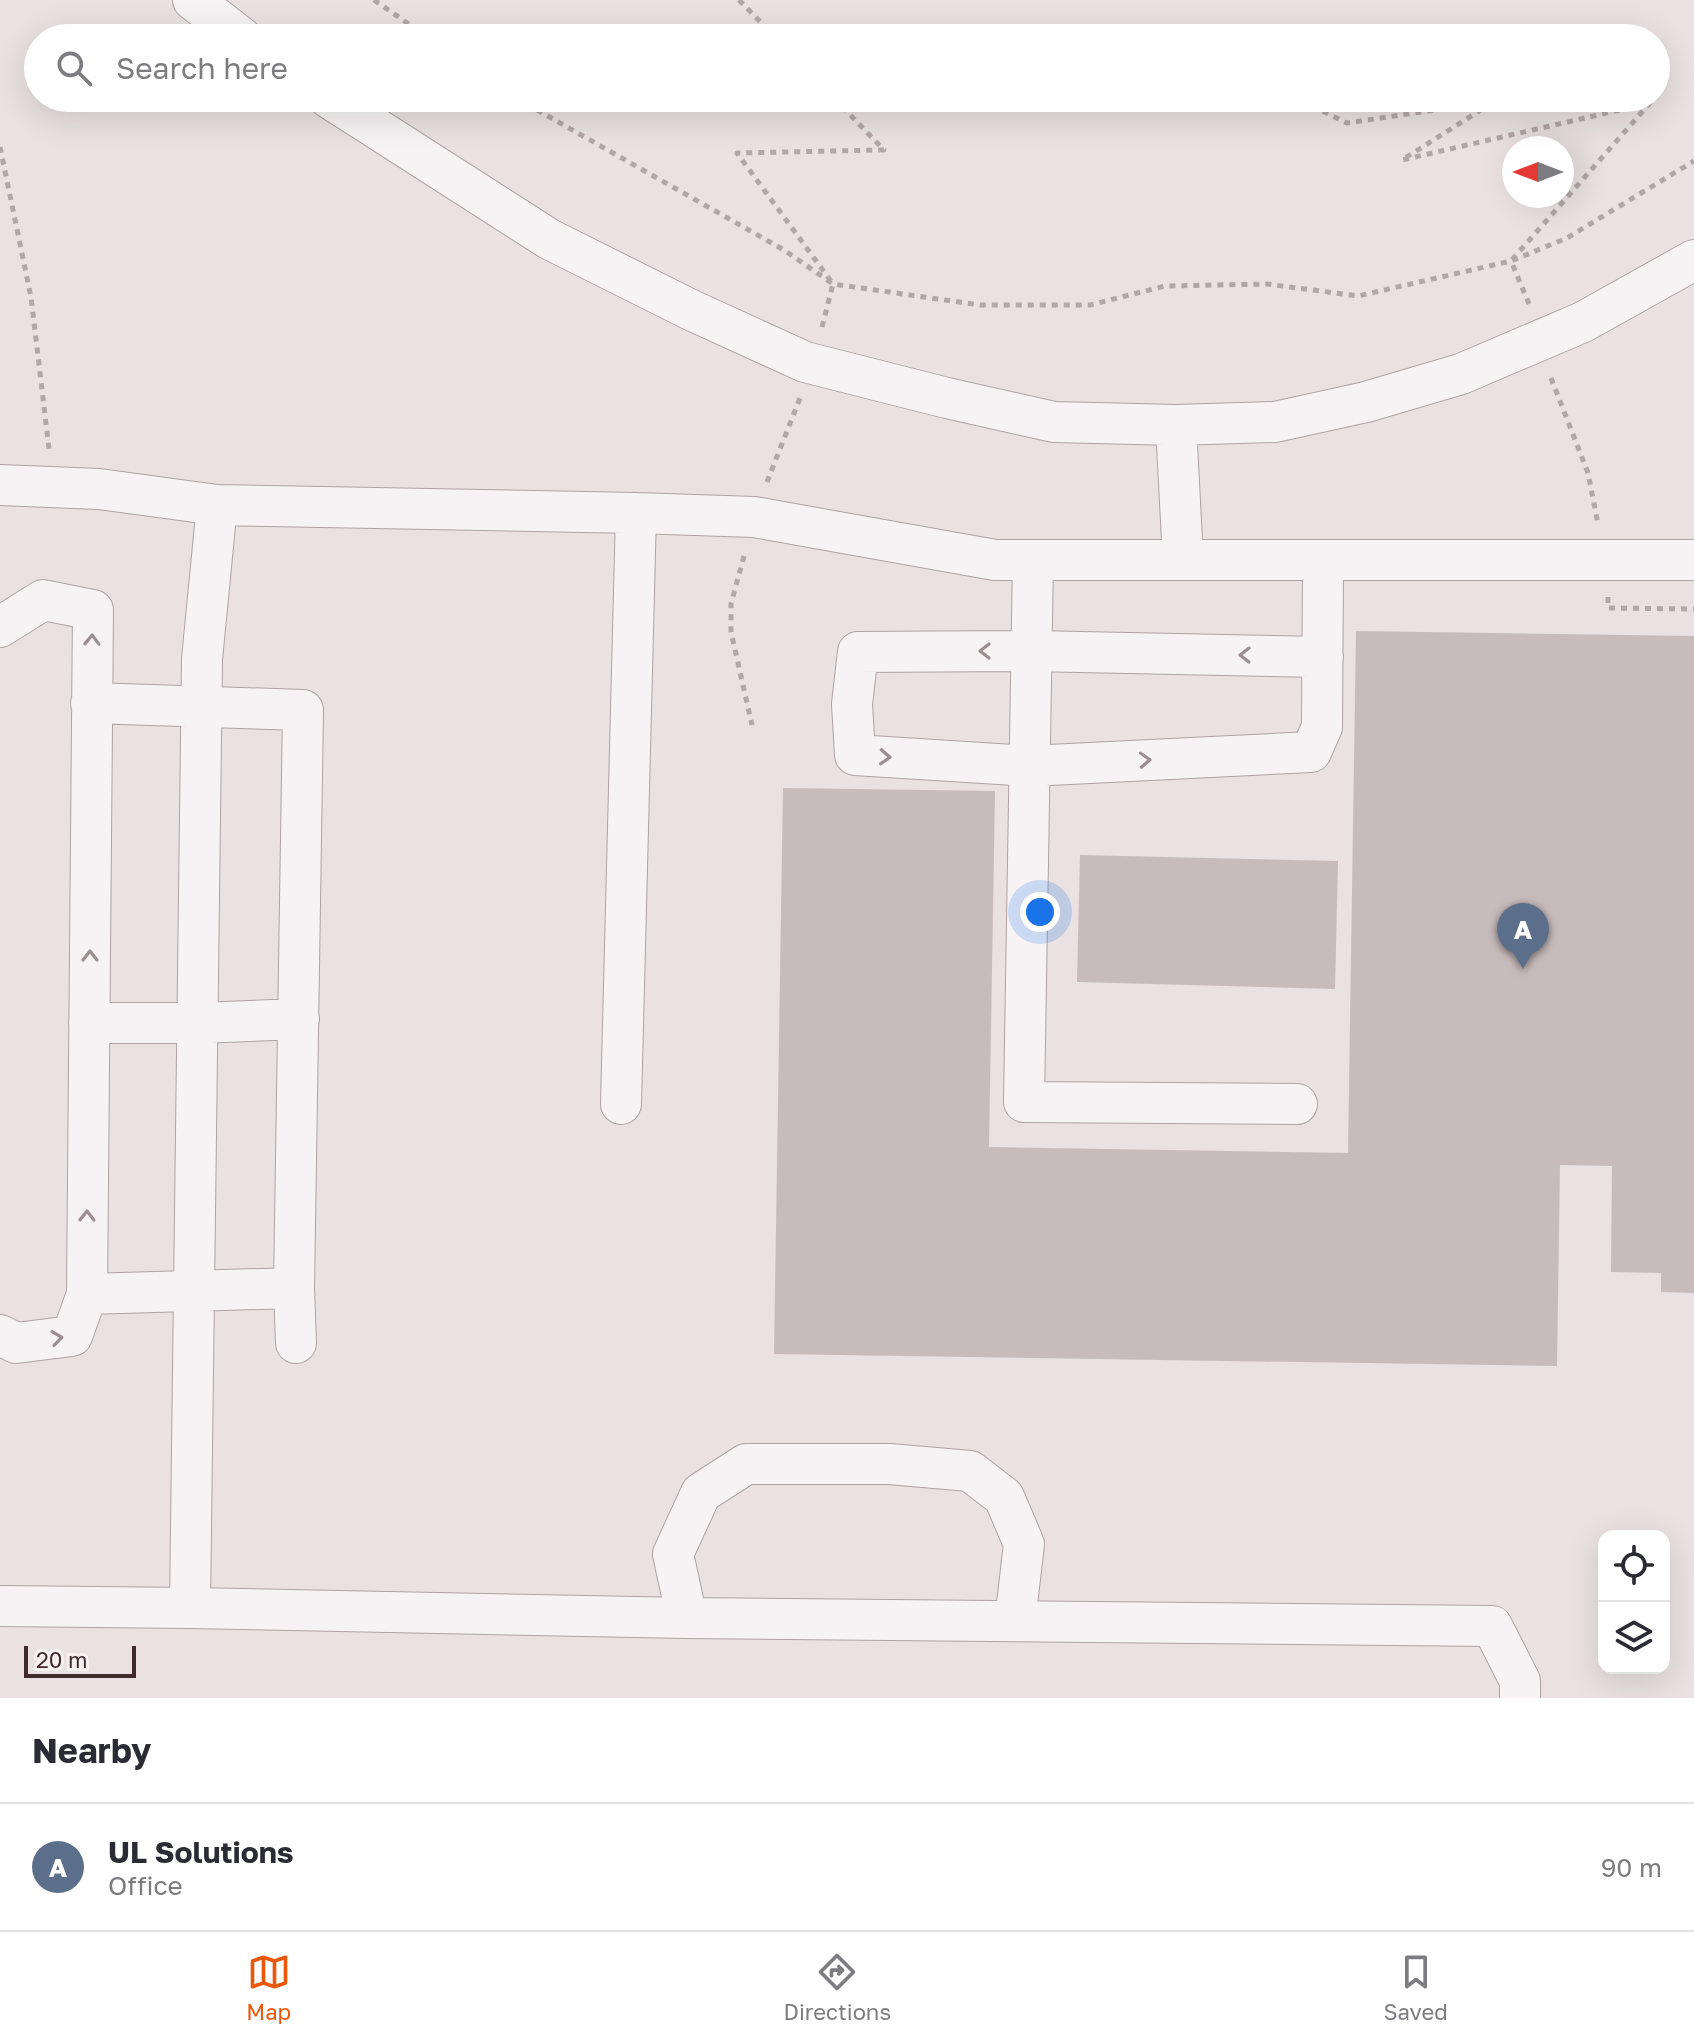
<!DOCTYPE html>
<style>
:root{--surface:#fff;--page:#f2f2f3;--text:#2b2b33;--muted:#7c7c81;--line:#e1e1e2;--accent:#ea580c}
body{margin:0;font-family:"Golos Text",sans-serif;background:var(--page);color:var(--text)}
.controls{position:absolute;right:24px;bottom:24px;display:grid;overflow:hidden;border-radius:16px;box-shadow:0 8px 32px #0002}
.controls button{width:72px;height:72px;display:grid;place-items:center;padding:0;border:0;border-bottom:2px solid var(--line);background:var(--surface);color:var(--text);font:40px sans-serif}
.compass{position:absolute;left:1502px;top:136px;width:72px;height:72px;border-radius:50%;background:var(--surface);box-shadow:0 8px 32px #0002;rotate:270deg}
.scale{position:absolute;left:24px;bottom:20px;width:112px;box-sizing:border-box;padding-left:8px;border:4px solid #3f2a2c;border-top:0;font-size:22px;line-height:28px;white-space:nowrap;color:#3f2a2c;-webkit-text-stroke:6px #f6f0f1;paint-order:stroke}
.you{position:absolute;left:1040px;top:912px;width:28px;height:28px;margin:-20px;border:6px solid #fff;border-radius:50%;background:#1a73e8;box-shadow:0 0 0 12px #1a73e833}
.badge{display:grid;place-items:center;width:52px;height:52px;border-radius:50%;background:var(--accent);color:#fff;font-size:26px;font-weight:700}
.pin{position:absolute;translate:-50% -66px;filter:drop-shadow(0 2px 4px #0008)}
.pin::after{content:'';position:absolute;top:42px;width:28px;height:24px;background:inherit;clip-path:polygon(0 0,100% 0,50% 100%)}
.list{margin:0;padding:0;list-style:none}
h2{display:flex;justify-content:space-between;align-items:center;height:104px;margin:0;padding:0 32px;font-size:34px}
h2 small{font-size:26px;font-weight:400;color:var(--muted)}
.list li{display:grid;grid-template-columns:52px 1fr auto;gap:24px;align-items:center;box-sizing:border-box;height:128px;padding:0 32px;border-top:2px solid var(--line)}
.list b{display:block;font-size:30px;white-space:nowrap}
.list p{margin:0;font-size:26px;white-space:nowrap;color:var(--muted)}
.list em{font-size:26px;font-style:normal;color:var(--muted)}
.icon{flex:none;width:44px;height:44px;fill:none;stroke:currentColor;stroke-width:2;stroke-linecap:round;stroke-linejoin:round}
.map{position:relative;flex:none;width:1694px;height:1698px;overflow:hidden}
.search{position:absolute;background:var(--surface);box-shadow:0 8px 32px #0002;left:24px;right:24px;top:24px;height:88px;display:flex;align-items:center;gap:20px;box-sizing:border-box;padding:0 28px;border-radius:44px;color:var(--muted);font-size:30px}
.sheet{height:232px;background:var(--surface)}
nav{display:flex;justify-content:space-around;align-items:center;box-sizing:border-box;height:112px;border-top:2px solid var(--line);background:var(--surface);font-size:22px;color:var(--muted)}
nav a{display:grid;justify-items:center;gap:4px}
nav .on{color:var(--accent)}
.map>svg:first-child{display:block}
.building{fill:#c8bbbc}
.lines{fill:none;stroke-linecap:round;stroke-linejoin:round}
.minor-casing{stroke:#afa3a4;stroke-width:42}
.path{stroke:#b1a7a8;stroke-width:5;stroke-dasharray:6 6;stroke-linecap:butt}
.minor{stroke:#f7f3f4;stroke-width:40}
.oneway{stroke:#9b8e90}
</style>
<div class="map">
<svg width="1694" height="1698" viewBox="0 0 1694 1698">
<rect width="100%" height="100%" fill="#e9e1e2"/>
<path class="building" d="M1356 631 1694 636V1293L1661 1292V1273L1611 1272 1612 1166 1560 1165 1557 1366 774 1354 783 788 995 791 989 1147 1348 1153Z
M1080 855 1338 861 1335 989 1077 982Z"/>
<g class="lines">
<defs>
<path id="minor" d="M193 0 242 38
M329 98 549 239 691 310 805 362 947 398 1054 422 1176 425 1275 422 1366 402 1461 374 1583 322 1694 260
M1176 425 1183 560
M0 485 99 489 217 505 636 513 754 517 995 560H1694
M1033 560 1024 1102 1297 1104
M0 627 43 600 93 610 87 1294 72 1336 16 1343 0 1335
M1323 657 1032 651 858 652 852 704 855 755 1029 766 1311 752 1322 727 1323 568V560
M91 703 303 710 294 1288
M89 1023H198L299 1019
M621 1104 636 513
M87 1294 294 1288 296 1343
M0 1606 190 1608 687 1618 1492 1626 1520 1681V1698
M190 1608 202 659 217 505
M687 1618 673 1554 701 1493 746 1464H889L970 1471 1004 1497 1024 1544 1015 1621"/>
</defs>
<use href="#minor" class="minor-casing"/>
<path class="path" d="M374 0 429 38
M739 0 776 38
M516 98 784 250 833 284 980 305H1090L1165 286 1267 284 1358 296 1511 261 1650 103 1402 160 1495 101 1347 123 1296 98
M0 147 31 297 49 449
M1529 304 1511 261 1567 238 1694 161
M822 327 833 284 737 153 884 150 834 98
M1551 378 1588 473 1598 524
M767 482 800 398
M744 556 731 604V632L752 725
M1608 597V608L1694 609"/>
<use href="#minor" class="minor"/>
</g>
<defs><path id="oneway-chevron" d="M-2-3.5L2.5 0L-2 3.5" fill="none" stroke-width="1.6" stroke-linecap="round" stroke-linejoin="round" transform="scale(2)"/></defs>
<g class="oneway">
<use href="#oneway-chevron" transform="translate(92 640) rotate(-89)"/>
<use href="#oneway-chevron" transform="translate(985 651) rotate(180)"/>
<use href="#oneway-chevron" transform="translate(1245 655) rotate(-179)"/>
<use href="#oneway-chevron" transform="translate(885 757) rotate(3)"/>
<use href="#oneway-chevron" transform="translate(1145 760) rotate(-3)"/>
<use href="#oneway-chevron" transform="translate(90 956) rotate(-90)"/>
<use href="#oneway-chevron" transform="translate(87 1216) rotate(-89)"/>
<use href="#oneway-chevron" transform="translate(57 1338) rotate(-8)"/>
</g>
</svg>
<div class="controls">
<button><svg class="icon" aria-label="locate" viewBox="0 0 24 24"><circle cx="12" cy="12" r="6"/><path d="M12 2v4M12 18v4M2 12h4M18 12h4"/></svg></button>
<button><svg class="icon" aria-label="layers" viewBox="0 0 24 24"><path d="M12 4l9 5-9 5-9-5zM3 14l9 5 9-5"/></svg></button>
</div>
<svg class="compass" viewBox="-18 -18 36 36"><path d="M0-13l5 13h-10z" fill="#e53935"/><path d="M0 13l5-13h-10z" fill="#7c7c81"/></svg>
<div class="scale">20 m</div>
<div class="you"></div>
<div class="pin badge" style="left:1523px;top:969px;background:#5c6f8a">A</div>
<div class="search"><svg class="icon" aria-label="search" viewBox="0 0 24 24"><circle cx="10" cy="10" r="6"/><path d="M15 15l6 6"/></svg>Search here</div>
</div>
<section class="sheet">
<h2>Nearby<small></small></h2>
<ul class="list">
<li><span class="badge" style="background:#5c6f8a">A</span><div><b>UL Solutions</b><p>Office</p></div><em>90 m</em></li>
</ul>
</section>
<nav>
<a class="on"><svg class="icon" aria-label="map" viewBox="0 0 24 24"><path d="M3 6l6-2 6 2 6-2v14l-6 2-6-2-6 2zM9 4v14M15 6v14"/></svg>Map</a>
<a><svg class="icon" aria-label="directions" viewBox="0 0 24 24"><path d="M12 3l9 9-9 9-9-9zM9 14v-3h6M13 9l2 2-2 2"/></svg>Directions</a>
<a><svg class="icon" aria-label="saved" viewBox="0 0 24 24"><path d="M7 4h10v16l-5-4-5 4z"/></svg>Saved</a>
</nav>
